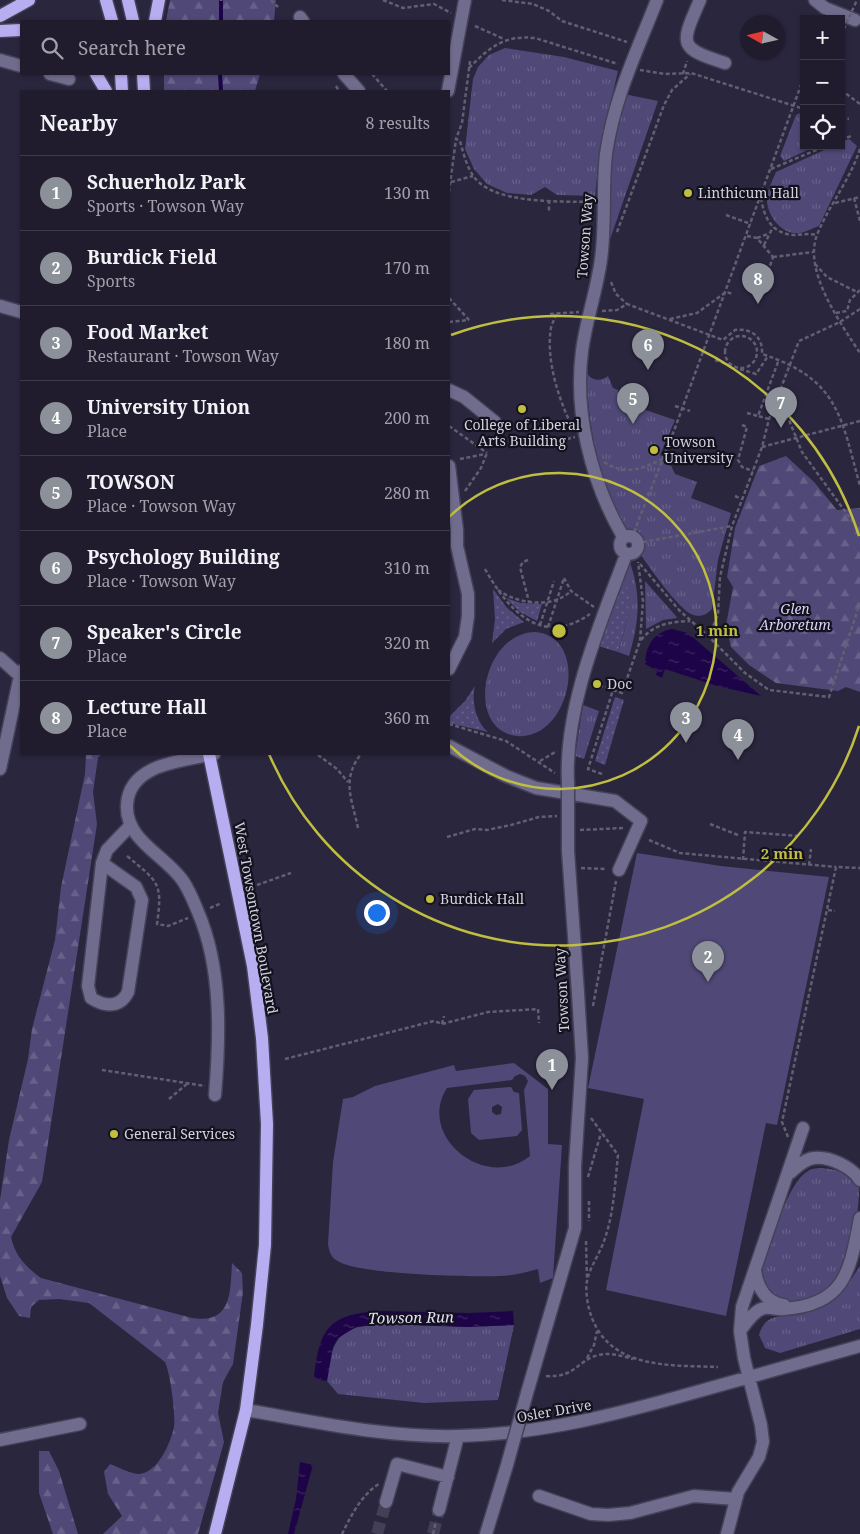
<!DOCTYPE html>
<meta charset="utf-8">
<style>
:root{--surface:#201c2e;--page:#282536;--text:#f1f3f6;--muted:#a2a1aa;--line:#3d3a4a;--accent:#8c9099}
body{margin:0;font-family:"Noto Serif",serif;background:var(--page);color:var(--text)}
.controls{position:absolute;right:15px;top:15px;display:grid;overflow:hidden;border-radius:0px;box-shadow:0 1px 4px #0004}
.controls button{width:45px;height:45px;display:grid;place-items:center;padding:0;border:0;border-bottom:1px solid var(--line);background:var(--surface);color:var(--text);font:25px sans-serif}
.compass{position:absolute;left:740px;top:15px;width:45px;height:45px;border-radius:50%;background:var(--surface);box-shadow:0 1px 4px #0004;rotate:278deg}
.you{position:absolute;left:376px;top:912px;width:18px;height:18px;margin:-12px;border:4px solid #fff;border-radius:50%;background:#1a73e8;box-shadow:0 0 0 8px #1a73e833}
.badge{display:grid;place-items:center;width:32px;height:32px;border-radius:50%;background:var(--accent);color:#fff;font-size:16px;font-weight:700}
.pin{position:absolute;translate:-50% -41px;filter:drop-shadow(0 1px 2px #0008)}
.pin::after{content:'';position:absolute;top:26px;width:18px;height:15px;background:inherit;clip-path:polygon(0 0,100% 0,50% 100%)}
.list{margin:0;padding:0;list-style:none}
h2{display:flex;justify-content:space-between;align-items:center;height:65px;margin:0;padding:0 20px;font-size:21px}
h2 small{font-size:16px;font-weight:400;color:var(--muted)}
.list li{display:grid;grid-template-columns:32px 1fr auto;gap:15px;align-items:center;box-sizing:border-box;height:75px;padding:0 20px;border-top:1px solid var(--line)}
.list b{display:block;font-size:19px;white-space:nowrap}
.list p{margin:0;font-size:16px;white-space:nowrap;color:var(--muted)}
.list em{font-size:16px;font-style:normal;color:var(--muted)}
.icon{flex:none;width:28px;height:28px;fill:none;stroke:currentColor;stroke-width:2;stroke-linecap:round;stroke-linejoin:round}
.map{position:relative;flex:none;width:860px;height:1534px;overflow:hidden}
.search{position:absolute;background:var(--surface);box-shadow:0 1px 4px #0004;left:20px;top:20px;width:430px;height:55px;display:flex;align-items:center;gap:12px;box-sizing:border-box;padding:0 18px;border-radius:0px;color:var(--muted);font-size:19px}
.panel{position:absolute;background:var(--surface);box-shadow:0 1px 4px #0004;left:20px;top:90px;width:430px;height:665px;border-radius:0px}
.map>svg:first-child{display:block}
.grass{fill:url(#grass-tufts)}
.forest{fill:url(#forest-firs)}
.park{fill:url(#park-dots)}
.pitch{fill:#504877;fill-rule:evenodd}
.water{fill:url(#water-ripples)}
.lines{fill:none;stroke-linecap:round;stroke-linejoin:round}
.stream{stroke:#1d0448;stroke-width:4}
.minor-tunnel{stroke:#434056;stroke-width:12;stroke-dasharray:12 6;stroke-linecap:butt}
.minor-casing{stroke:#454158;stroke-width:15}
.major-casing{stroke:#454158;stroke-width:15}
.path{stroke:#625f74;stroke-width:2.5;stroke-dasharray:4 2.5;stroke-linecap:butt}
.minor{stroke:#706c8d;stroke-width:12}
.major{stroke:#b7adf1;stroke-width:12}
.minor-bridge-casing{stroke:#454158;stroke-width:15;stroke-linecap:butt}
.path-bridge{stroke:#625f74;stroke-width:2.5;stroke-dasharray:4 2.5;stroke-linecap:butt}
.minor-bridge{stroke:#706c8d;stroke-width:12}
.ring{fill:none;stroke:#bfbe41;stroke-width:2.5}
.poi-dot{fill:#bfbe41;stroke:#12111c;stroke-width:2}
.labels{text-anchor:middle;stroke-width:4.5;stroke-linejoin:round;paint-order:stroke}
.poi-label{font-size:14px;fill:#d2d1e1;stroke:#12111c;text-anchor:start}
.street-label{font-size:14px;fill:#d2d1e1;stroke:#12111c}
.park-label{font-size:14px;font-style:italic;fill:#d7d2fc;stroke:#12111c}
.water-label{font-size:15px;font-style:italic;fill:#e2e0f5;stroke:#12111c}
.centre{fill:#bfbe41;stroke:#12111c;stroke-width:2.5}
.ring-label{font-size:15px;text-anchor:middle;font-weight:bold;fill:#bfbe41;stroke:#12111c;stroke-width:4.5;stroke-linejoin:round;paint-order:stroke}
</style>
<div class="map">
<svg width="860" height="1534" viewBox="0 0 860 1534">
<defs>
<pattern id="grass-tufts" width="24" height="20" patternUnits="userSpaceOnUse" patternTransform="scale(1.25)"><rect width="24" height="20" fill="#504877"/><path d="M3 7l-1-3M5 7V3M7 7l1-3M15 17l-1-3M17 17v-4M19 17l1-3" fill="none" stroke="#68618a"/></pattern>
<pattern id="forest-firs" width="22" height="20" patternUnits="userSpaceOnUse" patternTransform="scale(1.25)"><rect width="22" height="20" fill="#504877"/><path d="M5 1l3.5 6h-7zM16 11l3.5 6h-7z" fill="#68618a"/></pattern>
<pattern id="park-dots" width="8" height="8" patternUnits="userSpaceOnUse" patternTransform="scale(1.25)"><rect width="8" height="8" fill="#504877"/><path d="M2 2h.1M6 6h.1" fill="none" stroke="#68618a" stroke-width="1.8" stroke-linecap="round"/></pattern>
<pattern id="water-ripples" width="26" height="14" patternUnits="userSpaceOnUse" patternTransform="scale(1.25)"><rect width="26" height="14" fill="#1d0448"/><path d="M2 4q2-2 4 0t4 0M15 11q2-2 4 0t4 0" fill="none" stroke="#3d2862"/></pattern>
</defs>
<rect width="100%" height="100%" fill="#2a263e"/>
<path class="grass" d="M505 48 564 57 618 71 600 148 595 196 557 195 545 187 531 195 507 193 487 184 474 169 465 149 473 79 478 67 489 55Z
M624 94 658 101 607 248 612 152Z
M800 113H804V146H816L784 161 780 156 796 115Z
M849 139 857 146 819 226C813 228 806 232 800 233 782 236 766 215 767 198 767 190 773 180 776 172L833 146H841V142Z
M586 369C588 380 599 383 608 376L613 388 618 390 619 401 675 420 660 455 668 459 675 474 697 482 691 498 731 513 718 560 712 609C706 615 700 618 691 614 676 606 651 569 640 554 647 542 639 531 625 531 598 479 588 427 586 369Z
M629 560C642 595 639 622 629 656L618 652C626 626 633 606 623 579Z
M645 581 675 615 677 618 663 620 646 629Z
M614 601C619 615 608 636 598 646Z
M535 632C592 637 570 741 517 736 464 730 482 633 535 632Z
M583 705 599 711 584 759 575 756Z
M823 1168C837 1170 852 1172 859 1187 860 1197 853 1256 847 1266 843 1273 833 1288 826 1293 822 1295 815 1296 811 1298 784 1306 766 1301 762 1270 770 1247 787 1182 808 1171 812 1168 818 1168 823 1168Z
M860 1266V1329L780 1353 765 1348 759 1335C765 1316 775 1317 792 1314 805 1311 826 1304 836 1297 846 1289 853 1276 860 1266Z
M383 1324 468 1327 514 1325 498 1400 424 1403 338 1394 327 1381C332 1339 338 1326 383 1324Z"/>
<path class="forest" d="M170 0H276L274 21H166Z
M164 74H260L255 91H164Z
M786 456 814 482 837 510 860 508V692L846 687 838 691 776 683 749 665 731 647 726 625 733 587 727 577 735 528 759 466Z
M86 754H101L98 758 93 792 97 824 42 1182 11 1237C15 1256 26 1267 41 1278L192 1318C232 1324 230 1293 232 1263L242 1273 243 1292 233 1364 223 1382 218 1413 224 1442 198 1534H103L122 1516 108 1494 104 1472 110 1464C118 1467 131 1474 139 1474 158 1473 171 1442 174 1427 176 1415 170 1372 165 1362L89 1303 59 1299 39 1300 31 1307 30 1318 19 1316 7 1298 0 1276V1200L9 1140 28 1059 32 1029 55 940 61 887 85 774Z
M39 1451H49L59 1471 78 1534H53L39 1493Z"/>
<path class="park" d="M623 579C637 595 623 635 618 652L598 646 609 630 615 612 614 601Z
M493 589 507 608 524 622 506 629 492 643 495 619Z
M506 598 521 603 542 604 537 621 520 612Z
M475 686C471 701 476 723 488 732L449 723V717L465 701Z
M615 697 624 700 605 765 595 761Z"/>
<path class="pitch" d="M637 853 721 866 829 877 777 1125 766 1123 726 1316 606 1290 644 1099 588 1088Z
M514 1063 548 1089V1144L562 1145 553 1278 540 1283 538 1269C526 1272 513 1276 500 1276 472 1277 355 1275 336 1260 330 1256 329 1250 328 1244L333 1162 343 1099 353 1097 375 1086 454 1065 456 1071ZM520 1074 525 1076 528 1081 524 1090 530 1156C486 1192 416 1136 447 1088L512 1080 515 1076Z
M511 1087 514 1092 519 1093 522 1130 517 1136 479 1140 471 1133 468 1099 474 1090ZM498 1104 502 1107 501 1114 496 1115 492 1112V1107Z"/>
<path class="water" d="M672 629 688 633 761 696 717 686 665 669 662 678 656 675 657 671 645 664C646 645 653 633 672 629Z
M383 1311 468 1313 513 1311 514 1325 468 1327 383 1324 356 1327 338 1338 333 1347 327 1381 314 1379C319 1328 329 1313 383 1311Z
M300 1462 313 1465 294 1534H288L296 1499Z"/>
<g class="lines">
<path class="stream" d="M221 21V0
M220 74 221 91"/>
<path class="minor-tunnel" d="M377 1534 386 1502
M433 1534 439 1510"/>
<defs>
<path id="minor" d="M700 0C681 44 677 48 725 63
M815 0 825 8 855 20
M300 17 303 21
M0 60 21 66
M50 74 69 79
M344 74 359 91
M448 91 465 0
M0 306 21 312
M449 390 464 397 495 422
M449 466 457 530V546L468 594V616L465 637 449 669
M621 533C591 480 574 413 582 351 586 320 597 290 601 259 606 224 602 189 606 154 614 98 637 51 657 0
M620 545a9 9 0 1 1 18 0a9 9 0 1 1-18 0Z
M0 658 20 676
M449 746 506 776 536 788 615 801 641 821 619 870
M214 754C184 761 129 763 127 805 125 840 165 855 183 881 189 890 194 902 198 912 222 968 220 1035 215 1095
M0 769 21 671
M568 783C564 709 599 627 624 560
M568 803V851L578 993
M102 863 136 887 142 900 128 992C120 1008 105 1007 91 998L88 986 102 863 107 850 130 826
M790 1173C797 1167 804 1159 814 1158 829 1156 852 1167 860 1180
M755 1270C757 1287 766 1303 784 1305
M740 1331C746 1323 755 1309 765 1308 771 1307 778 1310 784 1309 846 1305 850 1270 860 1218
M527 1393 575 1228V1166
M246 1410C316 1422 388 1438 459 1436 542 1434 618 1414 696 1392 751 1377 805 1361 860 1346
M0 1440 80 1424
M539 1496 591 1514 608 1515 630 1513 694 1496 736 1499
M386 1502 397 1464 448 1477
M439 1510 458 1436
M486 1534 507 1465
M727 1534 738 1492 759 1457 763 1442 761 1425 744 1358 740 1331 742 1307 803 1128"/>
<path id="major" d="M106 0 112 21
M128 0 133 21
M0 16 29 0
M155 21 159 0
M0 31 21 30
M96 74 106 91
M121 74 122 91
M143 74 144 91
M209 754 253 966 262 1038 267 1124 265 1245 257 1325 246 1410 215 1534"/>
</defs>
<use href="#minor" class="minor-casing"/>
<use href="#major" class="major-casing"/>
<path class="path" d="M271 0 278 7
M383 0 403 8 434 4 451 13
M502 0 533 4 549 11 562 21 627 42
M221 1V0
M475 26 504 39
M470 61 462 123 456 139 460 141C463 152 466 164 472 174 490 205 560 201 592 202
M469 68C490 47 504 35 535 38L618 64
M640 70 665 74 691 73 804 109
M372 74 387 91
M683 74 687 61
M336 86 339 91
M841 90 860 104
M841 118 849 119
M841 140 851 136
M860 149C850 180 829 205 817 235 803 271 841 324 860 353
M771 169 826 146
M451 182 473 176
M449 192 456 139
M761 198C764 217 771 233 793 235 801 235 809 233 817 235
M854 198 860 221
M549 200V213
M835 203 860 197
M726 215 751 224
M617 232 664 105 672 90 690 74
M747 236 757 238 773 257
M757 238 768 234
M764 245 773 227
M773 257 813 252
M815 264 827 277 857 292
M766 278 773 257
M611 282 616 294 627 304
M449 298 469 320
M860 309 840 322 799 341 769 419 762 447 732 526 720 577 718 614 709 637 745 673 769 690 829 697 860 603
M602 311 617 310 627 304 723 340 735 330C752 328 763 337 762 354 839 379 841 417 860 486
M836 313 847 311 850 300 860 290
M550 314 579 312
M556 314C555 319 552 323 551 328 546 357 557 394 569 420
M670 319 697 313 726 292 733 294
M449 322 469 320
M725 352a16 16 0 1 1 32 0a16 16 0 1 1-32 0Z
M715 360 730 365
M740 369 756 374 768 356
M773 410 789 420 802 452 860 532
M747 413 758 416
M769 419 758 416 778 362
M742 425 747 427 738 460 742 467 753 471
M449 426 487 453
M567 439 575 437
M762 447 860 421
M460 459 485 454
M604 462C625 476 642 469 662 459
M465 491 481 468 487 453
M735 496 742 499
M634 532 675 428 804 77
M643 542 732 526
M528 560 523 562 520 567 529 602
M640 564 679 610 709 637
M485 569C508 610 541 648 590 614
M564 578 571 591 594 607
M498 590C518 604 552 609 571 591
M540 625 554 581
M548 627 564 578
M641 640C654 624 670 622 690 621
M593 683 613 690
M449 724 506 741 555 773
M318 755 337 769 348 782
M540 761 557 751
M602 774 588 769 613 690 622 693 640 641 643 601 638 562
M710 824 738 835
M358 828C352 799 341 780 361 754
M580 830 624 828
M447 837 475 829 487 830 511 825 539 817 557 816
M649 840 680 853 836 867
M127 856C158 882 163 882 157 924L168 926 188 918
M743 860 745 832 798 836
M809 865 811 849
M581 868 607 869
M257 885 291 873
M210 908 222 903
M828 910 835 911
M593 1006 616 881
M442 1024 444 1016
M285 1059 434 1021 442 1024 488 1012 538 1009 539 1023
M102 1070 205 1086
M169 1099 188 1083
M591 1118 618 1155C615 1183 614 1212 605 1238 601 1252 590 1266 587 1281 585 1292 588 1308 592 1318 612 1370 672 1365 718 1367
M788 1137 782 1122 836 867 860 868
M588 1177 601 1133
M589 1201V1221
M586 1241 587 1280
M587 1358 594 1345 597 1331
M546 1376C576 1378 577 1360 599 1355 610 1352 622 1356 633 1359
M342 1534C351 1516 361 1495 379 1484
M433 1534 436 1521"/>
<use href="#minor" class="minor"/>
<use href="#major" class="major"/>
<defs>
<path id="minor-bridge" d="M568 803V783
M575 1166 582 1058 578 993
M507 1465 527 1393"/>
</defs>
<use href="#minor-bridge" class="minor-bridge-casing"/>
<path class="path-bridge" d="M841 35 857 0
M675 406 690 411"/>
<use href="#minor-bridge" class="minor-bridge"/>
</g>
<g class="ring">
<path d="M449 517A158 158 0 1 1 449 745"/>
<path d="M859 726A315 315 0 0 1 269 754M451 335A315 315 0 0 1 859 536"/>
</g>
<g class="poi-dot">
<circle cx="688" cy="193" r="5"/>
<circle cx="522" cy="409" r="5"/>
<circle cx="654" cy="450" r="5"/>
<circle cx="597" cy="684" r="5"/>
<circle cx="430" cy="899" r="5"/>
<circle cx="114" cy="1134" r="5"/>
</g>
<g class="labels">
<g class="poi-label">
<text x="698" y="198">Linthicum Hall</text>
<text x="522" y="430" text-anchor="middle">College of Liberal<tspan x="522" dy="16">Arts Building</tspan></text>
<text x="664" y="447">Towson<tspan x="664" dy="16">University</tspan></text>
<text x="607" y="689">Doc</text>
<text x="440" y="904">Burdick Hall</text>
<text x="124" y="1139">General Services</text>
</g>
<g class="street-label">
<text transform="translate(585 236) rotate(-86)" y="5">Towson Way</text>
<text transform="translate(256 918) rotate(80)" y="5">West Towsontown Boulevard</text>
<text transform="translate(562 990) rotate(-93)" y="5">Towson Way</text>
<text transform="translate(554 1411) rotate(-10)" y="5">Osler Drive</text>
</g>
<g class="park-label">
<text x="795" y="614">Glen<tspan x="795" dy="16">Arboretum</tspan></text>
</g>
<g class="water-label">
<text transform="translate(411 1318) rotate(-1)" y="5">Towson Run</text>
</g>
</g>
<circle cx="559" cy="631" r="8" class="centre"/>
<g class="ring-label">
<text x="717" y="636">1 min</text>
<text x="782" y="859">2 min</text>
</g>
</svg>
<div class="controls">
<button>+</button>
<button>−</button>
<button><svg class="icon" aria-label="locate" viewBox="0 0 24 24"><circle cx="12" cy="12" r="6"/><path d="M12 2v4M12 18v4M2 12h4M18 12h4"/></svg></button>
</div>
<svg class="compass" viewBox="-18 -18 36 36"><path d="M0-13l5 13h-10z" fill="#e53935"/><path d="M0 13l5-13h-10z" fill="#a2a1aa"/></svg>
<div class="you"></div>
<div class="pin badge" style="left:552px;top:1090px">1</div>
<div class="pin badge" style="left:708px;top:982px">2</div>
<div class="pin badge" style="left:686px;top:743px">3</div>
<div class="pin badge" style="left:738px;top:760px">4</div>
<div class="pin badge" style="left:633px;top:424px">5</div>
<div class="pin badge" style="left:648px;top:370px">6</div>
<div class="pin badge" style="left:781px;top:428px">7</div>
<div class="pin badge" style="left:758px;top:304px">8</div>
<div class="search"><svg class="icon" aria-label="search" viewBox="0 0 24 24"><circle cx="10" cy="10" r="6"/><path d="M15 15l6 6"/></svg>Search here</div>
<section class="panel">
<h2>Nearby<small>8 results</small></h2>
<ul class="list">
<li><span class="badge">1</span><div><b>Schuerholz Park</b><p>Sports · Towson Way</p></div><em>130 m</em></li>
<li><span class="badge">2</span><div><b>Burdick Field</b><p>Sports</p></div><em>170 m</em></li>
<li><span class="badge">3</span><div><b>Food Market</b><p>Restaurant · Towson Way</p></div><em>180 m</em></li>
<li><span class="badge">4</span><div><b>University Union</b><p>Place</p></div><em>200 m</em></li>
<li><span class="badge">5</span><div><b>TOWSON</b><p>Place · Towson Way</p></div><em>280 m</em></li>
<li><span class="badge">6</span><div><b>Psychology Building</b><p>Place · Towson Way</p></div><em>310 m</em></li>
<li><span class="badge">7</span><div><b>Speaker's Circle</b><p>Place</p></div><em>320 m</em></li>
<li><span class="badge">8</span><div><b>Lecture Hall</b><p>Place</p></div><em>360 m</em></li>
</ul>
</section>
</div>
